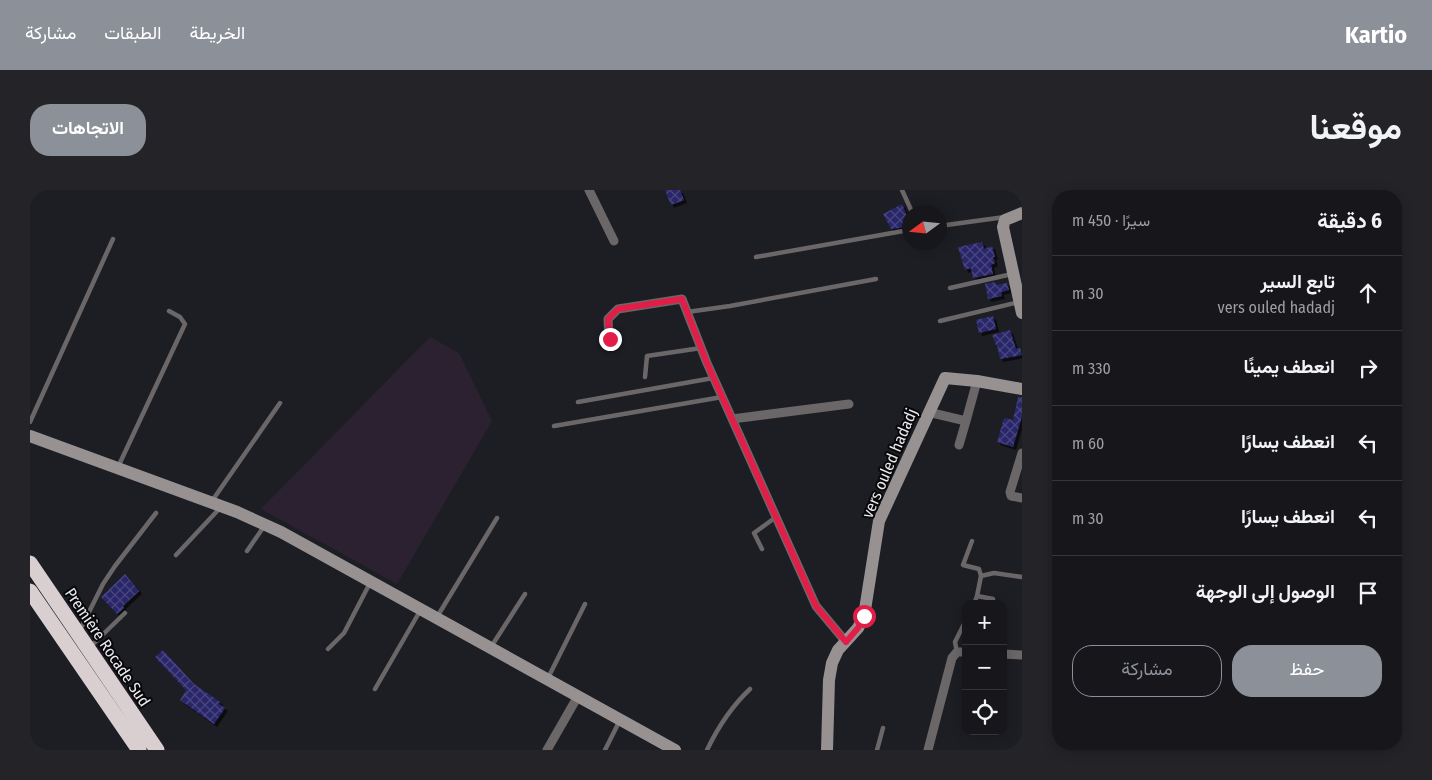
<!DOCTYPE html>
<html lang="ar">
<meta charset="utf-8">
<style>
:root{--surface:#16161b;--page:#232328;--text:#f1f3f6;--muted:#9e9fa3;--line:#35353a;--accent:#8c9099}
body{margin:0;font-family:"Fira Sans Condensed",Vazirmatn,sans-serif;background:var(--page);color:var(--text);direction:rtl}
.controls{position:absolute;right:15px;bottom:15px;display:grid;overflow:hidden;border-radius:10px;box-shadow:0 2px 12px #0003}
.controls button{width:45px;height:45px;display:grid;place-items:center;padding:0;border:0;border-bottom:1px solid var(--line);background:var(--surface);color:var(--text);font:25px sans-serif}
.compass{position:absolute;left:872px;top:15px;width:45px;height:45px;border-radius:50%;background:var(--surface);box-shadow:0 2px 12px #0003;rotate:255deg}
.stop{position:absolute;width:15px;height:15px;margin:-11px;border:4px solid #e11d48;border-radius:50%;background:#fff}
.stop.end{background:#e11d48;border-color:#fff;box-shadow:0 1px 5px #0008}
.list{margin:0;padding:0;list-style:none}
h2{display:flex;justify-content:space-between;align-items:center;height:65px;margin:0;padding:0 20px;font-size:21px}
h2 small{font-size:16px;font-weight:400;color:var(--muted)}
.list li{display:grid;grid-template-columns:32px 1fr auto;gap:15px;align-items:center;box-sizing:border-box;height:75px;padding:0 20px;border-top:1px solid var(--line)}
.list b{display:block;font-size:19px;white-space:nowrap}
.list p{margin:0;font-size:16px;white-space:nowrap;color:var(--muted)}
.list em{font-size:16px;font-style:normal;color:var(--muted)}
.actions{display:flex;gap:10px;padding:15px 20px}
.actions a{flex:1;padding:11px 0;border:1px solid var(--accent);border-radius:20px;text-align:center;font-size:18px;color:var(--accent)}
.actions .main{background:var(--accent);color:#fff}
.icon{flex:none;width:28px;height:28px;fill:none;stroke:currentColor;stroke-width:2;stroke-linecap:round;stroke-linejoin:round}
.map{position:relative;flex:none;width:992px;height:560px;overflow:hidden;direction:ltr;border-radius:20px}
header{display:flex;align-items:center;gap:30px;box-sizing:border-box;height:70px;padding:0 25px;background:var(--accent);color:#fff}
header strong{font-size:24px}
nav{display:flex;gap:28px;margin-inline-start:auto;font-size:18px}
.intro{display:flex;align-items:center;justify-content:space-between;box-sizing:border-box;height:120px;padding:0 30px}
h1{margin:0;font-size:35px}
.button{padding:12px 22px;border-radius:20px;background:var(--accent);color:#fff;font-size:18px;font-weight:700}
main{display:flex;gap:30px;padding:0 30px}
aside{flex:1;background:var(--surface);border-radius:20px;box-shadow:0 2px 12px #0003}
.map>svg:first-child{display:block}
.commercial{fill:#2c2130}
.building{fill:url(#building-cross-hatch);filter:url(#shadow)}
.lines{fill:none;stroke-linecap:round;stroke-linejoin:round}
.lane{stroke:#6b6768;stroke-width:4.5}
.street{stroke:#6b6768;stroke-width:9}
.secondary{stroke:#979192;stroke-width:12}
.highway{stroke:#d9cfd1;stroke-width:15}
.route{stroke:#e11d48;stroke-width:6}
.labels{text-anchor:middle;stroke-width:4;stroke-linejoin:round;paint-order:stroke}
.street-label{font-size:16px;fill:#ececf0;stroke:#08080b}
</style>
<header>
<strong>Kartio</strong>
<nav><a>الخريطة</a><a>الطبقات</a><a>مشاركة</a></nav>
</header>
<div class="intro"><h1>موقعنا</h1><a class="button">الاتجاهات</a></div>
<main>
<aside>
<h2>6 دقيقة<small>سيرًا · 450 m</small></h2>
<ul class="list">
<li><svg class="icon" aria-label="ahead" viewBox="0 0 24 24"><path d="M12 20V5M6 11l6-6 6 6"/></svg><div><b>تابع السير</b><p>vers ouled hadadj</p></div><em>30 m</em></li>
<li><svg class="icon" aria-label="right" viewBox="0 0 24 24"><path d="M7 20v-9h11M14 6l5 5-5 5"/></svg><div><b>انعطف يمينًا</b></div><em>330 m</em></li>
<li><svg class="icon" aria-label="left" viewBox="0 0 24 24"><path d="M17 20v-9H6M10 6l-5 5 5 5"/></svg><div><b>انعطف يسارًا</b></div><em>60 m</em></li>
<li><svg class="icon" aria-label="left" viewBox="0 0 24 24"><path d="M17 20v-9H6M10 6l-5 5 5 5"/></svg><div><b>انعطف يسارًا</b></div><em>30 m</em></li>
<li><svg class="icon" aria-label="arrive" viewBox="0 0 24 24"><path d="M6 21V4h12l-3 4 3 4H6"/></svg><div><b>الوصول إلى الوجهة</b></div></li>
</ul>
<div class="actions"><a class="main">حفظ</a><a>مشاركة</a></div>
</aside>
<div class="map">
<svg width="992" height="560" viewBox="0 0 992 560">
<defs>
<pattern id="building-cross-hatch" width="8" height="8" patternUnits="userSpaceOnUse" patternTransform="scale(1.25)"><rect width="8" height="8" fill="#2a266b"/><path d="M0 0l8 8M0 8l8-8" fill="none" stroke="#494680"/></pattern>
<filter id="shadow"><feDropShadow dx="3" dy="3" stdDeviation="0" flood-color="#0009"/></filter>
</defs>
<rect width="100%" height="100%" fill="#1d1e24"/>
<path class="commercial" d="M400 147 429 163 462 231 367 394 231 319Z"/>
<path class="building" d="M635 0H650L654 10 641 15Z
M872 14 880 33 870 38 861 39 853 24Z
M952 52 954 59 962 56 965 67H963L965 73 961 75 963 84 943 88 941 78 935 80 928 57Z
M965 92 966 95 977 93 979 100 971 102 972 106 958 109 955 94Z
M963 126 966 139 949 143 946 130Z
M980 140 986 159 990 158 992 165 970 169 967 155H966L962 145Z
M988 207H992V226L983 257 967 252 974 228 983 230Z
M95 384 109 401 93 416 94 418 87 424 71 407Z
M133 460 164 494 190 512 189 514 195 518 184 534 150 510 156 500 125 467Z"/>
<g class="lines">
<path class="lane" d="M872 0 882 22
M909 36 975 27
M726 67 879 40
M920 98 982 84
M657 122 700 116 846 89
M910 131 989 112
M615 187 617 166 671 158
M548 212 683 188
M0 232 83 49
M524 236 692 207
M88 277 155 134 150 127 139 121
M182 311 250 213
M942 351 933 375 949 379 951 386
M732 359 724 343 746 327
M217 361 235 335
M146 365 190 318
M947 406 963 409
M944 414 947 406 951 386 964 383 992 387
M407 427 467 328
M50 440 73 394 85 376 126 323
M461 457 495 404
M59 458 95 423
M298 459 314 443 340 393
M927 462 925 452 936 430
M518 488 555 414
M345 499 390 421
M575 560 590 530
M677 560C688 537 701 517 720 499
M847 560 853 538"/>
<path class="street" d="M559 0 584 51
M579 149 578 129 588 119 652 109 677 173 786 416 816 452
M898 222 936 231 947 191
M702 229 819 214
M929 255 936 231
M992 263 980 302 981 306 992 308
M973 464 992 465
M517 560 548 506
M898 560 922 468 927 462H936"/>
<path class="secondary" d="M992 23 975 30 973 37 992 123
M0 246 207 322 251 342 645 560
M797 560 799 490 802 473 808 460 828 438 834 426 849 331 915 188 947 191 992 199"/>
<path class="highway" d="M0 373 127 560
M0 401 109 560"/>
</g>
<g class="lines">
<path class="route" d="M580 149 578 129 588 119 652 109 677 173 786 416 816 452 828 438 834 426"/>
</g>
<g class="labels">
<g class="street-label">
<text transform="translate(859 273) rotate(-67)" y="6">vers ouled hadadj</text>
<text transform="translate(78 457) rotate(56)" y="6">Première Rocade Sud</text>
</g>
</g>
</svg>
<div class="controls">
<button>+</button>
<button>−</button>
<button><svg class="icon" aria-label="locate" viewBox="0 0 24 24"><circle cx="12" cy="12" r="6"/><path d="M12 2v4M12 18v4M2 12h4M18 12h4"/></svg></button>
</div>
<svg class="compass" viewBox="-18 -18 36 36"><path d="M0-13l5 13h-10z" fill="#e53935"/><path d="M0 13l5-13h-10z" fill="#9e9fa3"/></svg>
<div class="stop" style="left:834px;top:426px"></div>
<div class="stop end" style="left:580px;top:149px"></div>
</div>
</main>
